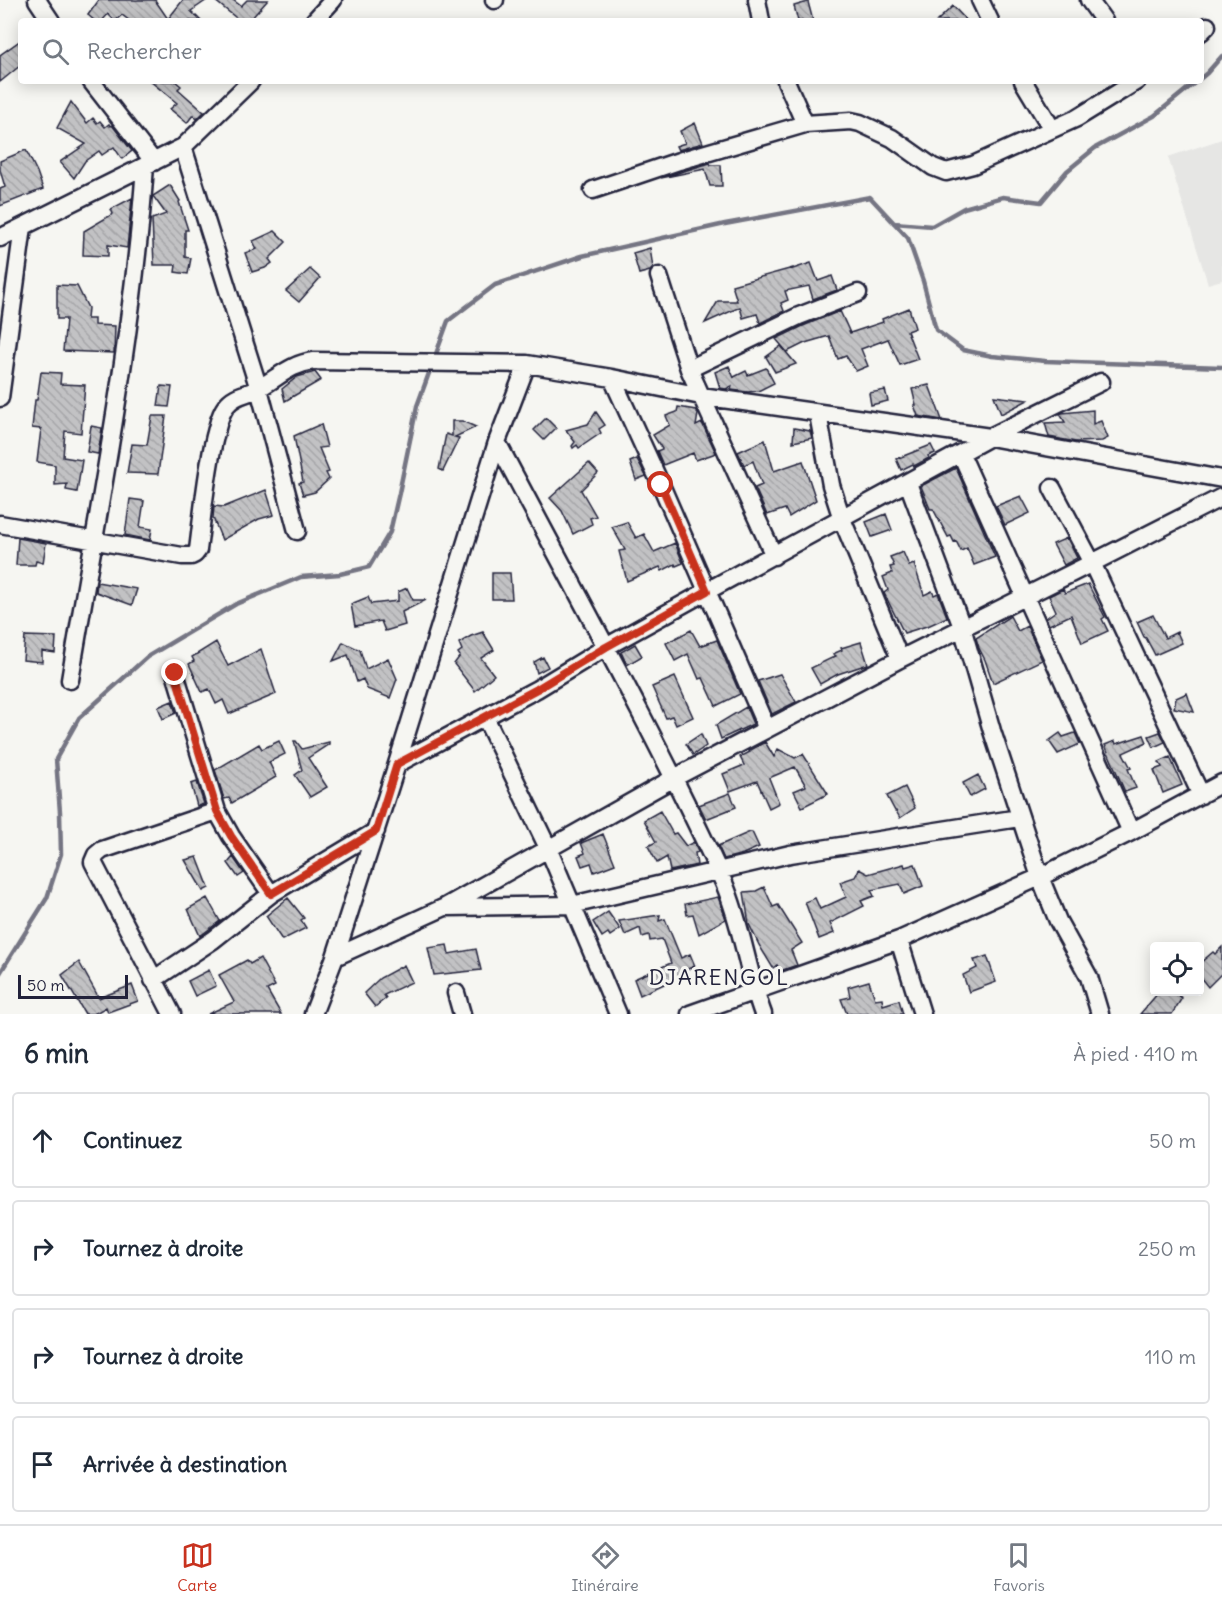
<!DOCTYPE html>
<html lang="fr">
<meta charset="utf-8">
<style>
:root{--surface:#fff;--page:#f6f6f7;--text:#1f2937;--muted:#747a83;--line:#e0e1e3;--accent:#c8321e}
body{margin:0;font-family:Delius,sans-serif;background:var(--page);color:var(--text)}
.controls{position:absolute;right:18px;bottom:18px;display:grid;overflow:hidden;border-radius:6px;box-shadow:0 3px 15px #0003}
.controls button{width:54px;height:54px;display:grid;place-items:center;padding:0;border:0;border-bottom:2px solid var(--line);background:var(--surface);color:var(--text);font:30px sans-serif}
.scale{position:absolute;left:18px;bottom:15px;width:110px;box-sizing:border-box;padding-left:6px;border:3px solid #22223b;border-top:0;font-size:16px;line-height:21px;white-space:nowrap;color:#22223b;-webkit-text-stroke:4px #f6f6f2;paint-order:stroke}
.stop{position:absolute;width:18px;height:18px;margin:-14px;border:4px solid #c8321e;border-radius:50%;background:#fff}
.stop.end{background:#c8321e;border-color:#fff;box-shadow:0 2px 6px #0008}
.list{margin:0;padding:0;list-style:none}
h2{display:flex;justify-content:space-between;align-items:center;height:78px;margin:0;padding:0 24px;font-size:26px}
h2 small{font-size:20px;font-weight:400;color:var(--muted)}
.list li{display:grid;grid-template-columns:39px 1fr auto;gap:18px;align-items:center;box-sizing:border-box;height:96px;margin:0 12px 12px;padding:0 12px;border:2px solid var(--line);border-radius:6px}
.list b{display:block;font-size:22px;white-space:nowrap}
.list em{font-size:20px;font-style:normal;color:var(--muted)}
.icon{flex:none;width:33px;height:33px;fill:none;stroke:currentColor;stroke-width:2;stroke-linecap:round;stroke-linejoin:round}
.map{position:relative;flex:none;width:1222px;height:1014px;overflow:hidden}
.search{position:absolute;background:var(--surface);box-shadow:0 3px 15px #0003;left:18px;right:18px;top:18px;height:66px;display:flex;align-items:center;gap:15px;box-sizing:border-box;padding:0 21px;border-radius:6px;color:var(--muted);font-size:22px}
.sheet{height:510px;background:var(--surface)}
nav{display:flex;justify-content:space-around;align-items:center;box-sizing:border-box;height:84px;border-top:2px solid var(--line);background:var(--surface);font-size:16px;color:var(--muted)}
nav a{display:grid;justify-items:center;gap:3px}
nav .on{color:var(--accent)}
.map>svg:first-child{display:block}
.built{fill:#e6e6e4}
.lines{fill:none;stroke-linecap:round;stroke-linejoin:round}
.stream{stroke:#757583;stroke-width:4.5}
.building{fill:url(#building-back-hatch);stroke:#22223b;stroke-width:1.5}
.minor-casing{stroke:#22223b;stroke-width:21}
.minor{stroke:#f6f6f2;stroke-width:16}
.route{stroke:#c8321e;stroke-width:8}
.labels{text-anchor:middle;stroke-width:6;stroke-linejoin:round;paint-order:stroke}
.quarter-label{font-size:22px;letter-spacing:1.5px;fill:#22223b;stroke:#f6f6f2}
</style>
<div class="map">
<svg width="1222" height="1014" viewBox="0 0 1222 1014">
<defs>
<pattern id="building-back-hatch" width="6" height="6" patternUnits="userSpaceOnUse" patternTransform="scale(1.5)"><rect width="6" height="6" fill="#c2c2c4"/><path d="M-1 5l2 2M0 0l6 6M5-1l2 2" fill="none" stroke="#a6a6a9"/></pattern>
</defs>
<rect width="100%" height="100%" fill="#f6f6f2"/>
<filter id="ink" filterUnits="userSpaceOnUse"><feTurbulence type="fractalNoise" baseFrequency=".0167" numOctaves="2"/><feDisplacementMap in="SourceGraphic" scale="12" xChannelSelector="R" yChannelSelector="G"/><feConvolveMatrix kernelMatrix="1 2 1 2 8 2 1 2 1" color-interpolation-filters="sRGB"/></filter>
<g filter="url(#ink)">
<path class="built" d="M1222 139V280L1208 284 1168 157Z"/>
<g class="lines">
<path class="stream" d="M1201 78 1207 73 1222 56
M894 223 932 226 964 208 1003 197 1041 202 1067 171 1095 148 1154 116 1197 81
M0 973 47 898 61 854 60 812 56 759 79 718 147 657 236 604 301 577 340 574 369 567 390 532 399 493 417 406 448 321 495 285 582 256 725 224 870 197 908 238 923 281 936 330 963 350 992 356 1045 361 1222 367"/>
</g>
<path class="building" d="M99 0H155L168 19 183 0H207L191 11 201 21H130L122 15 115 21 108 14 102 21H95L88 15Z
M214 0H233L241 6 247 0H268L249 21H240Z
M808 2 813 21H798L794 6Z
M953 6 967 21H937Z
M21 40V65L0 82V55Z
M150 81H175L181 86 178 89 204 112 197 119 193 115 187 123 170 109 177 103Z
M71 102 87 123 93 118 97 123 100 121 105 127 109 124 110 126 112 125 132 151 122 159 114 147 102 155 99 151 85 161 74 178 60 162 86 144 57 128Z
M695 123 703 143 678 150 676 146 685 143 680 131Z
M26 150 37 172 43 189 0 206V189L5 187 0 170V161Z
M710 163 711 165H721L722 186H710L705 169 661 178Z
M170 185 180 201 179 202 188 230H185V257L191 258 188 274 175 272 176 265H154L152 219 166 214 153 196Z
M132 198 127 248 108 245V256L83 255 84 231 113 214 111 209Z
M275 231 286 242 269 259 272 263 265 268 252 272 245 253 257 249 253 241Z
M650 248 653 268 650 271 639 274 633 253Z
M811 263 818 281 832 276 837 290 813 299 809 286 785 291 788 300 781 303 784 311 760 323 757 314 743 318 740 307 705 323 718 301H737L732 285 793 268V269Z
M310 269 320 278 299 302 286 291Z
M57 285 77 286 88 308 87 319H94V325L115 326 114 353 63 351 66 319H57Z
M909 308 915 328 907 331 918 359 900 365 888 339 861 349 868 366 856 371 846 356 838 359 829 336 805 343 787 352 776 339 803 326 840 311 850 333 883 322 882 319Z
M781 346 796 364 775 372 766 357Z
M729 366 734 378V377L746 371 748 375 766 368 774 383 758 391 748 392 731 390 732 386 726 389 720 388 715 372Z
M41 372 61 373 60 384 85 385 81 433 65 431 63 457 82 460 77 492 66 490 67 484 55 485V465L37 462 41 429 32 428 35 400H37Z
M315 372 321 380 285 401 282 389 297 377Z
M929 385 942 420 918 416 914 405H916L912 389Z
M161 386 172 387 169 407 158 406Z
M885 390 888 401 871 405 869 393Z
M994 396 1002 397 1028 400 1001 414Z
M678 407 696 410 698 414 696 426 702 423 716 453 696 460 693 453 663 465 657 451 662 449 653 435 670 425 666 416 677 412Z
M1093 410V424L1101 421 1108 438 1102 441 1076 442 1049 437 1045 423 1065 422 1060 414 1062 413Z
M596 412 605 425 599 429 601 433 579 448 577 445 573 448 572 446 575 442 566 430 588 424Z
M152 416H166L158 474 127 473 132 444 147 445Z
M546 418 556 428 544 440 534 430Z
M452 421H462L476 427 455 437 459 438 443 471 439 469 446 434 452 436Z
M321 424 327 447 319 448 329 472 326 473 329 479 315 492 303 495 299 483 303 482 294 436Z
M91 426 102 428 98 454 87 452Z
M794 428 810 431 812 438 793 442Z
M765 440 774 471 803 461 816 500 789 517 785 509 767 515 755 488 762 485 753 461 744 465 738 452Z
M931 445 935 453 928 456 929 458 914 466 913 464 901 470 896 459Z
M637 459 646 476 636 480 630 462Z
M589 463 598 473 581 490 596 516 590 518 592 524 573 534 562 511 550 498Z
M956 468 995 557 974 565 967 548 961 551 956 541 954 542 951 536 948 537 933 509H930L921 486Z
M266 490 274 515 259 519 222 540 213 518 214 506 224 507Z
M1021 496 1030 513 1005 525 996 506Z
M130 499 144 501 140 527 152 529 150 540 125 535Z
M886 514 892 530 872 537 866 522Z
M627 522 636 538 644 534 654 552 675 543 683 563 676 566 675 564 662 571 660 567 627 581 619 551 625 550 612 527Z
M18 538 46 543 43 563 36 561 35 565H16Z
M1067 538 1077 558 1064 565 1053 544Z
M903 552 909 566 914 564 924 595 932 591 934 595 938 593 947 617 930 625 904 633 884 593 888 590 883 577 892 573 890 567 894 566 890 557Z
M492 573H510L512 599H492Z
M97 582 137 589 132 605 96 592Z
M1088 584 1105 617 1102 619 1108 631 1082 643 1071 615 1049 625 1046 618 1056 611 1049 596 1063 589 1065 593Z
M407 588 413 600H426L402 612 405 625 385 631 381 621 355 626 351 604 368 597 371 604 398 601V592Z
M1153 615 1165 638 1177 632 1182 643 1155 655 1146 638 1144 637 1137 622Z
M1010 616 1018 631 1027 626 1042 660 993 683 985 660 979 648 976 638Z
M691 630 700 646 717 640 740 694 716 706 703 678 699 679 688 654 675 661 666 643Z
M483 632 494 650 481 658 494 675 475 691 454 664 460 656 458 653 462 650 459 643 471 636Z
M25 636 56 637 55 653 42 651V662L23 660Z
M216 642 228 666 261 649 276 694 229 714 223 700 216 704 209 689 202 692 189 664 194 661 192 657Z
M343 642 360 650 366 669 388 658 397 679 390 698 367 689 363 679 357 682 348 655 333 661Z
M861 642 868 664 838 674 820 684 811 668 836 656 833 654 842 650 841 648Z
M635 644 642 656 627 665 621 652Z
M543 657 548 667 537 673 534 662Z
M780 674 796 702 772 714 758 681Z
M675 677 693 717 676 725 672 716 666 718 652 687Z
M1187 693 1189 699 1194 712 1174 708 1176 698Z
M172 701 176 713 163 719 158 707Z
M746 707 753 724 721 739 716 725Z
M1160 732 1165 742 1154 747 1149 736Z
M1060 733 1063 737 1075 733 1080 744 1058 754 1049 741Z
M701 734 706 746 693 755 686 744Z
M1144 735 1147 742 1123 753 1131 768 1128 769 1136 788 1125 792 1105 745 1115 741 1116 744Z
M279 741 285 754 269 762 276 777 232 803 229 798 224 799 215 770 259 744 262 749Z
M294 741H296L302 749 329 742V744L308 758 327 787 310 797 295 775 302 770Z
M765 742 774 757 778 749 795 758 803 754 828 794 802 807 794 791 806 786 795 767 769 778 779 803 769 808 757 781 730 791 723 774 744 765 740 757 750 752 749 751Z
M1170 757 1182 785 1163 793 1154 770 1162 767 1159 762Z
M978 775 985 789 970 797 963 783Z
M197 782 204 804 197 806 191 784Z
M905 787 915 808 900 818 896 811H895L887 796Z
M730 793 736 807 706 819 699 805Z
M660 811 673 834 676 833 686 846 694 842 698 852 695 853 697 865 670 871 667 857 657 863 648 846 656 842 644 820Z
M750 832H752L759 847 743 854 724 859 718 846Z
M603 834 615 864 594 872 591 863 582 866 578 856 585 853 581 843Z
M197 857 209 888 203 891 185 860Z
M233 857 244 873 238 877 228 863Z
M904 864 905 867 915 864 923 886 904 894 900 884 871 890 874 896 861 901 864 906 830 923 834 933 819 939 805 902 815 898 820 909 846 897 840 882 855 877 859 869 868 874Z
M764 887 773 907 778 905 802 943 791 950 797 965 780 971 777 965 773 968 759 945 749 924 744 892 756 891Z
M718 897 726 919 699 934 693 914 687 915 685 904Z
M207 898 220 921 200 936 188 909Z
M288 898 304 918 301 920 306 928 282 940 266 916Z
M608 912 620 929 610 936 608 933 602 937 593 922Z
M660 915 659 921 665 919 681 958 690 954 695 966 683 971 684 975 640 995 634 979 671 963 662 939 650 941 649 935 642 937 640 928 625 935 619 921Z
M447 945 449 954 476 949 481 970 434 975 428 948Z
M1222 947V973L1208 987 1200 977V963L1213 952 1215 954Z
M987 956 996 982 969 992 963 975 977 968 974 960H975Z
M260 958 275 986 267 990 281 1014H208L234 1002 219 975 247 960 250 964Z
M79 962 99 998 132 985 138 1001 108 1012 106 1007 94 1014H85L62 975Z
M404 965 412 982 384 995 386 998 375 1007 364 993 380 978Z
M209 970 216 986 195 996 188 981Z
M869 981 875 999 882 998 883 1005 899 1000 903 1014H847L841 999 850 997 848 987Z
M1159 992H1173L1182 998 1172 1014H1140Z"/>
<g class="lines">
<defs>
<path id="minor" d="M37 0 51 21
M494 0H495
M757 0 761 21
M980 0 990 21
M1089 0 1104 21
M314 21 333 0
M1201 32 1207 26
M91 81 154 162
M786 81 805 124
M1023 81 1052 129
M183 147 259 389 297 531
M593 190 679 161 805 124 851 121 860 123 892 138 933 167 946 172 973 165 1077 118 1137 81
M0 238 183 147 251 81
M659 276 689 369 774 556
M689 369 799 316 858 293
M612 378 661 485 767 729
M0 398 23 227
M818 414 831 485 842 519 900 659
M497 442C544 531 593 621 640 712 669 768 698 825 724 883 742 925 747 971 763 1014
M961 454 1131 832
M908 483 962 627 992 731 1040 877 1058 921 1089 977 1100 1014
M1052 488 1092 563 1201 795
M0 524 182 556H191L195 554 198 550C203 512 206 473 215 436 218 426 219 415 226 406 234 394 250 394 261 387 280 376 291 364 314 361L527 364 612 378 701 396 990 437 1222 479
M175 673 217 811 231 836 271 894
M70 680C98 510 133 339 145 166
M485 717 548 848 618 1014
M397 764 537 689 606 647 707 591 990 437 1101 382
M447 907 572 905 790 854 1019 818
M899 940 922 1014
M335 957 445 907 674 778 900 659 1092 563 1222 497
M153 980 213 940 271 894 376 831
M456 993 462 1014
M172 1014 93 862 96 855 102 850 217 811
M313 1014 335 957 397 764 497 442 527 364
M690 1014 899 940 1040 877 1131 832 1222 783"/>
</defs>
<use href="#minor" class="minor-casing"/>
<use href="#minor" class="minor"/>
</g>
</g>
<g class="lines" filter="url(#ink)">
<path class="route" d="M175 673 217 811 231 836 271 894 376 831 397 764 537 689 606 647 707 591 661 485"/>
</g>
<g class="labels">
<g class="quarter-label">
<text x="719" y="985">DJARENGOL</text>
</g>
</g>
</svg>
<div class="controls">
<button><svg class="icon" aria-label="locate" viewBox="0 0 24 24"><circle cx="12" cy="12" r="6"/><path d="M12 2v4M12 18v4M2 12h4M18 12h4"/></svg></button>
</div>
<div class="scale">50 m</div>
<div class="stop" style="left:661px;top:485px"></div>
<div class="stop end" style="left:175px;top:673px"></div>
<div class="search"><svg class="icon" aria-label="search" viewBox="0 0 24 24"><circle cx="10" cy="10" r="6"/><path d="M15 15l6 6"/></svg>Rechercher</div>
</div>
<section class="sheet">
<h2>6 min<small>À pied · 410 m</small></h2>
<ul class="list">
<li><svg class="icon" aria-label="ahead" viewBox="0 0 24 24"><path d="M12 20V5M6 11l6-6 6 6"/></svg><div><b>Continuez</b></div><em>50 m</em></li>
<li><svg class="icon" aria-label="right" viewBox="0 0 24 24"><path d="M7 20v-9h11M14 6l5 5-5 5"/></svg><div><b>Tournez à droite</b></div><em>250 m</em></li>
<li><svg class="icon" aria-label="right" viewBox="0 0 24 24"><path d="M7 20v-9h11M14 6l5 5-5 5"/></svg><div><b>Tournez à droite</b></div><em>110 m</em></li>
<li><svg class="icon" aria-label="arrive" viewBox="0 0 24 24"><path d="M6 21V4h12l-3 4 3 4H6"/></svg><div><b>Arrivée à destination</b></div></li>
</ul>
</section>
<nav>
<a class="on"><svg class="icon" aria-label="map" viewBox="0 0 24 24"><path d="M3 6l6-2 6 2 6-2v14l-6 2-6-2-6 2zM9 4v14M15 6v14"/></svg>Carte</a>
<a><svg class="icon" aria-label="directions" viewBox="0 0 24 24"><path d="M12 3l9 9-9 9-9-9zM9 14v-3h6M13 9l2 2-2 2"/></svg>Itinéraire</a>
<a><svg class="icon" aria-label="saved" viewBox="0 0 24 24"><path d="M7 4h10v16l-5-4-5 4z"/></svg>Favoris</a>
</nav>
